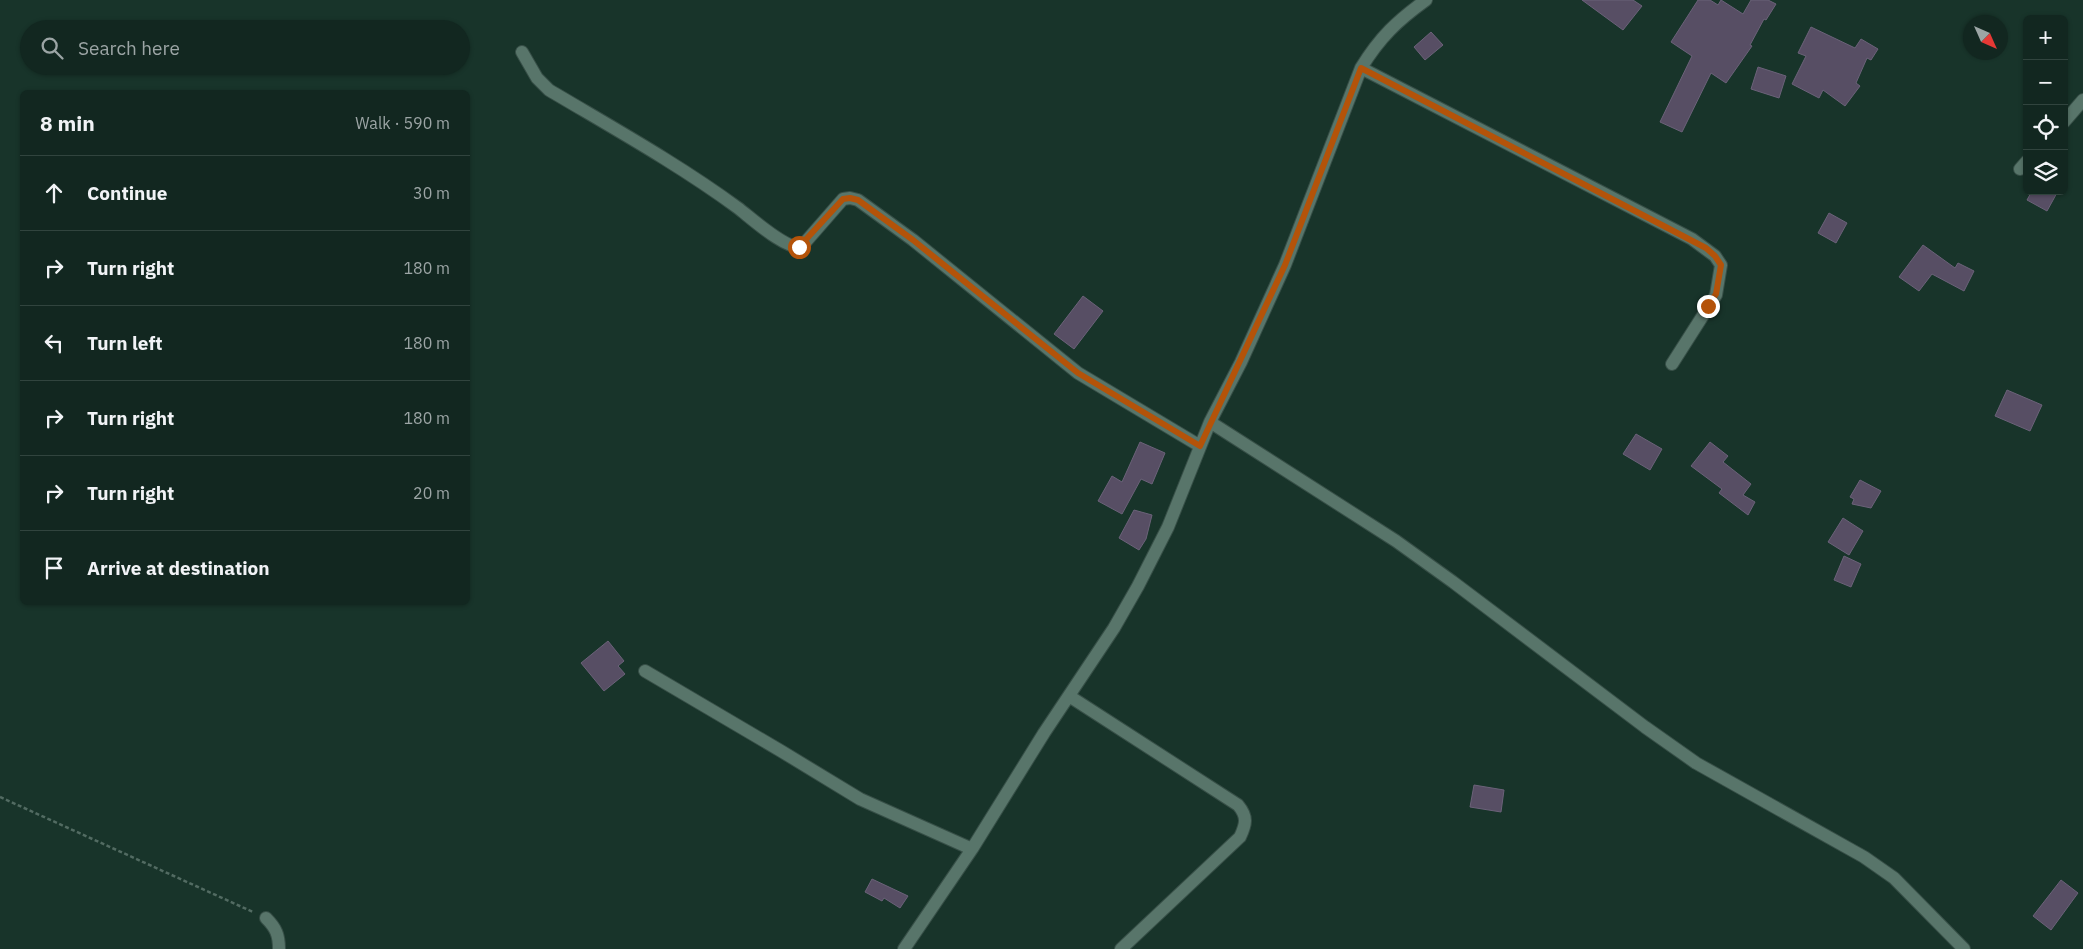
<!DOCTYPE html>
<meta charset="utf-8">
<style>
:root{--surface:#122720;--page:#1b2f29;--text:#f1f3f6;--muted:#9ca5a5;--line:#31443e}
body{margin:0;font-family:"IBM Plex Sans",sans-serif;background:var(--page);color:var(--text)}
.controls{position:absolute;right:15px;top:15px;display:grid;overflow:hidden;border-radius:8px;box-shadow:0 1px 4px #0004}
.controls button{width:45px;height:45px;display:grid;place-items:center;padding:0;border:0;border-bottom:1px solid var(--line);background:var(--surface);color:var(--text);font:25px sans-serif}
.compass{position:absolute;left:1963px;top:15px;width:45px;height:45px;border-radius:50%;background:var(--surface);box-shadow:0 1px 4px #0004;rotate:135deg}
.stop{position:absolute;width:15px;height:15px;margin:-11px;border:4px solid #b45309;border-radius:50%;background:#fff}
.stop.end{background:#b45309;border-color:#fff;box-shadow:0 1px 5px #0008}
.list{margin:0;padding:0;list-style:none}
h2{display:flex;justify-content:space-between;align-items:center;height:65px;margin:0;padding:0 20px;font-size:21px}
h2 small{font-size:16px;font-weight:400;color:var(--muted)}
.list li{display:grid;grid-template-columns:32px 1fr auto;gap:15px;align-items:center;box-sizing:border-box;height:75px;padding:0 20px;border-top:1px solid var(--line)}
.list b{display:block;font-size:19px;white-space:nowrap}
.list em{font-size:16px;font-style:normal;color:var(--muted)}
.icon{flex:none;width:28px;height:28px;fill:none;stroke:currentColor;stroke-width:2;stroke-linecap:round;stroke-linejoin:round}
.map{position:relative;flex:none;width:2083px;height:949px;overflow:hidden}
.search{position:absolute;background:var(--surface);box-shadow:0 1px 4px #0004;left:20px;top:20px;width:450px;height:55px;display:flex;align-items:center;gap:12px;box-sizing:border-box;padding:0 18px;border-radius:28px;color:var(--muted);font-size:19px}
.panel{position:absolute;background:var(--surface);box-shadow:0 1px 4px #0004;left:20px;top:90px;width:450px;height:515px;border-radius:8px}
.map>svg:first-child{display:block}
.building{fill:#574e64;stroke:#6b6279}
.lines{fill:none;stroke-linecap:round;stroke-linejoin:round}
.minor-casing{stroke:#374f47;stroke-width:14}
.path{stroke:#526b62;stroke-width:2.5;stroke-dasharray:4 2.5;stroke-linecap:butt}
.minor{stroke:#58756a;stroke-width:12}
.route{stroke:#b45309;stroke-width:6}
</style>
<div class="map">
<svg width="2083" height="949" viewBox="0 0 2083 949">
<rect width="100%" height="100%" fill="#18342a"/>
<path class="building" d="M1582 0H1633L1642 6 1623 30Z
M1698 0H1710L1718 5 1721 0 1743 14 1751 0H1768L1776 4 1766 20 1764 19 1750 45 1752 46 1726 83 1711 73 1682 132 1660 122 1692 56 1671 42Z
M1811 27 1855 48 1861 39 1878 49 1871 60 1867 58 1856 83 1860 86 1845 106 1823 90 1819 98 1792 84 1806 56 1798 53Z
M1431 32 1443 45 1425 60 1414 47Z
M1758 67 1786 76 1779 98 1751 89Z
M2032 191H2058L2047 211 2027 200Z
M1829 213 1847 223 1836 243 1818 233Z
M1923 245 1955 268 1958 263 1974 271 1964 291 1932 274 1919 291 1899 277Z
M1083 296 1103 311 1074 349 1054 334Z
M2007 390 2042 405 2030 431 1995 416Z
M1636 434 1662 449 1650 470 1623 454Z
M1140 442 1165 453 1152 484 1141 479 1122 514 1098 501 1112 476 1122 482Z
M1710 442 1728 456 1723 462 1751 484 1743 495 1755 502 1748 515 1719 493 1722 489 1691 466Z
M1860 480 1881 491 1871 508 1852 504 1854 499 1850 497Z
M1134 510 1152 515 1146 539 1139 550 1119 538Z
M1843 518 1863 531 1849 555 1828 542Z
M1844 556 1861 564 1851 587 1834 580Z
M608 641 624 661 618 666 625 674 604 691 581 663Z
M1474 785 1504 790 1501 812 1470 807Z
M872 879 908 896 900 908 884 898 882 901 865 892Z
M2061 880 2078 893 2051 930 2033 916Z"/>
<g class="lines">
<defs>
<path id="minor" d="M522 52 537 78 549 90C613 128 678 164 738 208 750 217 788 252 802 246L843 199 850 198 858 200 913 240 1078 373 1200 446
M1361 68 1692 239 1715 256 1721 265 1716 295 1672 364
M2064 122 2083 100
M2020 169 2027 161
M1210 422 1396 541 1453 582 1645 727 1696 763 1864 857 1894 878 1964 949
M645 671 781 751 860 799 972 849
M1069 696 1238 805C1248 817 1246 824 1240 837L1121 949
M266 918C276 928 279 935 279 949
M904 949 972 849 1044 733 1114 628 1138 586 1168 527 1210 422 1241 362 1285 265 1361 68C1380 37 1397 21 1426 0"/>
</defs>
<use href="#minor" class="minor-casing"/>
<path class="path" d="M0 797 253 912"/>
<use href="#minor" class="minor"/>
</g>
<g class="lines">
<path class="route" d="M799 247 843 199 850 198 858 200 913 240 1078 373 1200 446 1285 265 1361 68 1706 248 1715 256 1721 265 1716 294 1708 306"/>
</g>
</svg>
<div class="controls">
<button>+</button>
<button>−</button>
<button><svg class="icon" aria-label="locate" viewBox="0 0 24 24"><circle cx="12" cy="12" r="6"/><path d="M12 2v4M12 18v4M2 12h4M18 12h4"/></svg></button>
<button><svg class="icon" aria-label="layers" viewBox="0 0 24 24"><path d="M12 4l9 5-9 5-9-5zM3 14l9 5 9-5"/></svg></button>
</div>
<svg class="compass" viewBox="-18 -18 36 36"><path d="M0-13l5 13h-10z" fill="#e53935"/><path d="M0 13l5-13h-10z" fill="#9ca5a5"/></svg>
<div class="stop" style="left:799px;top:247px"></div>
<div class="stop end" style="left:1708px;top:306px"></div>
<div class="search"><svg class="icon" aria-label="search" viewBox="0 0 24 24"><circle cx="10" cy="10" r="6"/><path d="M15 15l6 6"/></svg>Search here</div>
<section class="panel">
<h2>8 min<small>Walk · 590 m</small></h2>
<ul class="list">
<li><svg class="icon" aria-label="ahead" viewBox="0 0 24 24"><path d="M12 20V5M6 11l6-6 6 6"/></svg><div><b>Continue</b></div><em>30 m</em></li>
<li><svg class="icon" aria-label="right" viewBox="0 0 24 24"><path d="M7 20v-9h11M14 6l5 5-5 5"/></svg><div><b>Turn right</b></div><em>180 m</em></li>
<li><svg class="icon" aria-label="left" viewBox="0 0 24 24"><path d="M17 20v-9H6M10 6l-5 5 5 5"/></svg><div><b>Turn left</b></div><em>180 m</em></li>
<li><svg class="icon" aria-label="right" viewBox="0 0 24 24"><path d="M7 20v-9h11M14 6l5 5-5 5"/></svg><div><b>Turn right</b></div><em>180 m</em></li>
<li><svg class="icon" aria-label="right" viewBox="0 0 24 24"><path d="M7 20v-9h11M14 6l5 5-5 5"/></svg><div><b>Turn right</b></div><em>20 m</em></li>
<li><svg class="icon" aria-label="arrive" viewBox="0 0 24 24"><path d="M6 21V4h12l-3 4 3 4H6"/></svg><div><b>Arrive at destination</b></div></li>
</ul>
</section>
</div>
